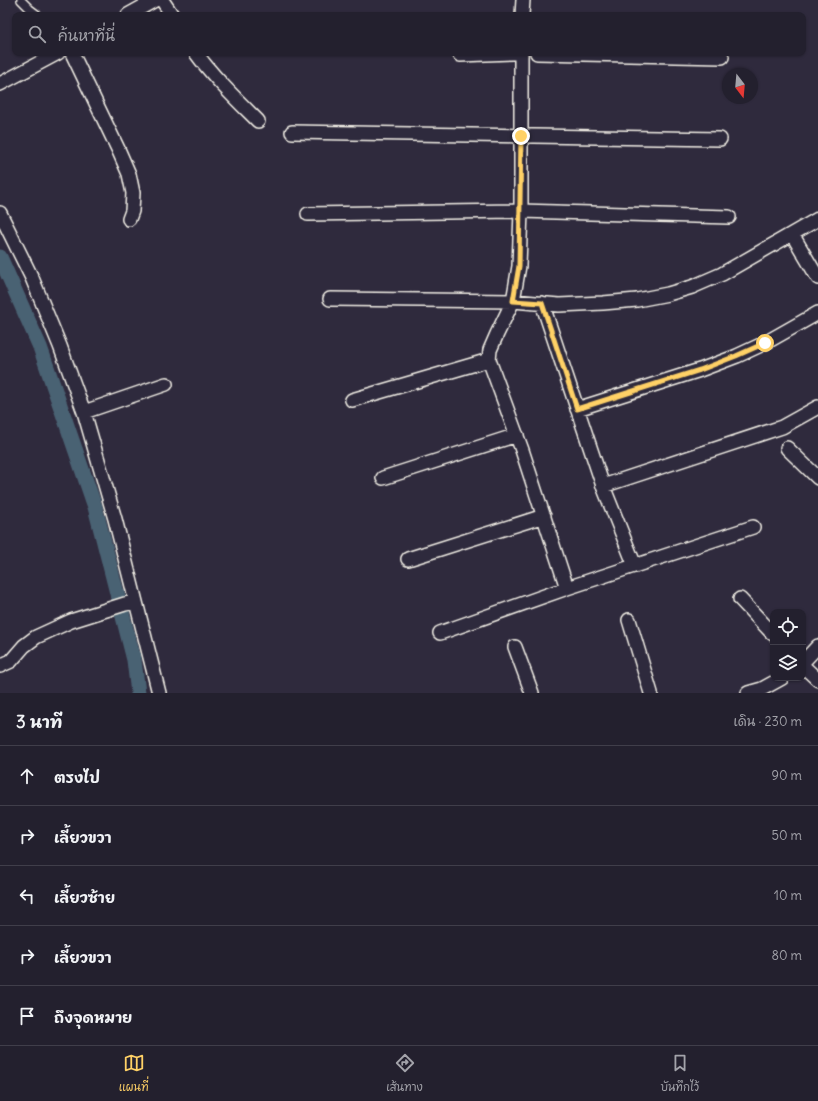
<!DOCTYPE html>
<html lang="th">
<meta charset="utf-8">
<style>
:root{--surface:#23202e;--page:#2b2836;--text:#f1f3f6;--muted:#a3a3aa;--line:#403e4a;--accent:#ffd166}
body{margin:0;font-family:Delius,"Playpen Sans Thai",sans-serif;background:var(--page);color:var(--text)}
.controls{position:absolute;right:12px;bottom:12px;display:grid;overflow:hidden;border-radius:8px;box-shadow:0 1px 3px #0004}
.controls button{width:36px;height:36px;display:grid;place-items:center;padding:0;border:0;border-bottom:1px solid var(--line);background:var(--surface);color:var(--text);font:20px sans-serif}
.compass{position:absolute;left:722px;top:68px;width:36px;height:36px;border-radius:50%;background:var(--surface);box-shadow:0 1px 3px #0004;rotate:164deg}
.stop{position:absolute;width:12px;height:12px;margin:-9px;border:3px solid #ffd166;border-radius:50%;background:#fff}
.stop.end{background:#ffd166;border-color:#fff;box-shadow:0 1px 4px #0008}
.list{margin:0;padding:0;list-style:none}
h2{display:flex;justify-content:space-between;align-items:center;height:52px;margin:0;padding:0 16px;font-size:17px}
h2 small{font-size:13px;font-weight:400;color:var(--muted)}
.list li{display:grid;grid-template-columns:26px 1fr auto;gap:12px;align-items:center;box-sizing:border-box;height:60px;padding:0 16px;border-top:1px solid var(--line)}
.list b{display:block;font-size:15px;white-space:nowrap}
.list em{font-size:13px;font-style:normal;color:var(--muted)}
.icon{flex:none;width:22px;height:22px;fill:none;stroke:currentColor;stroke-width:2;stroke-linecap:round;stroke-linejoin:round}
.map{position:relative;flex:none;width:818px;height:693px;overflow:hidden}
.search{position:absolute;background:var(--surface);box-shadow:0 1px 3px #0004;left:12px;right:12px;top:12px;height:44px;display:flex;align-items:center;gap:10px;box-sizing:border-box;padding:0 14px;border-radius:8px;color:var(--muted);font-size:15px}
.sheet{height:352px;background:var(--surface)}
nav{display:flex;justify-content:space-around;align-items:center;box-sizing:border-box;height:56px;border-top:1px solid var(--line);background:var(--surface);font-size:11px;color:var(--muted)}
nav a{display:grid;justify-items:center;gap:2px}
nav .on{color:var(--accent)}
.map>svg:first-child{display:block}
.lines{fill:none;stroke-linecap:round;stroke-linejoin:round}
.canal{stroke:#4a6273;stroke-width:15}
.lane-casing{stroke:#f4f1e8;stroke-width:10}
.street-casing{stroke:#f4f1e8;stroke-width:16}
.lane{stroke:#2f2a3d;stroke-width:7}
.street{stroke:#2f2a3d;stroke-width:13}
.route{stroke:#ffd166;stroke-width:5}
</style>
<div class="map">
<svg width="818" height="693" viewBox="0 0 818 693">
<rect width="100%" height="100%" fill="#2f2a3d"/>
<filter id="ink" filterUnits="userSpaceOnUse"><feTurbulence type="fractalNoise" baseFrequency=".025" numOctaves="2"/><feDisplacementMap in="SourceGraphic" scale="8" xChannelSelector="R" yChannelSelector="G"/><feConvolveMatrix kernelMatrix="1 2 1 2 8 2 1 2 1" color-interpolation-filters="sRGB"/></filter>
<g filter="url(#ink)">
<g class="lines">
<path class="canal" d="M0 257 40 347 95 507 134 660 138 693"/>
<defs>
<path id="lane" d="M21 0 30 9 38 15"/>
<path id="street" d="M162 0 172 15
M128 15 155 0
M522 15 523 0
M72 53 118 149 129 174 133 193 132 211 129 219
M196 53C214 78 237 100 258 121
M521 53V211L519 266 513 301 497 334 490 350 489 360 522 450 567 588
M537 53 722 57
M460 55 512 53
M0 84 58 53
M292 132 720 139
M0 213 32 278 60 346 84 412 115 519 159 693
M308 214 521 211 729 217
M792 234 818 278
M330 299 513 301 559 305 603 303 637 300 668 294 692 287 722 274 818 219
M542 303 603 486 635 566
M352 400 489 360
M577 409 700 370 737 356 765 343 818 313
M84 412 166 384
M787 448 818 478
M383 478 517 435
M603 486 782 427 818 407
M408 559 544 516
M740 599 773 634
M629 620 651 693
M440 633 567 588 753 527
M515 647 532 693
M803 662 818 646
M0 666 11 661 24 646 36 637 71 621 125 604 136 602
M803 666 818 680
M748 693 762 689 782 678"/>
</defs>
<use href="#lane" class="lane-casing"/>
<use href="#street" class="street-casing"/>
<use href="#lane" class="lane"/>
<use href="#street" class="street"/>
</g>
</g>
<g class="lines" filter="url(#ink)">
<path class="route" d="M521 136 519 266 513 301 542 303 577 409 700 370 736 356 765 343"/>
</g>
</svg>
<div class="controls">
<button><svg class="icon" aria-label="locate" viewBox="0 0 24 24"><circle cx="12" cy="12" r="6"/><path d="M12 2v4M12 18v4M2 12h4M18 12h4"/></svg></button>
<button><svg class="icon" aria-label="layers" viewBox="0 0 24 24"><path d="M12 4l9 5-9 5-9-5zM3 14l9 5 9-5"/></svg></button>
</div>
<svg class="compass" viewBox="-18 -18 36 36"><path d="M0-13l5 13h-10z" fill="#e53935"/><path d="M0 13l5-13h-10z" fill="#a3a3aa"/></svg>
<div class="stop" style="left:765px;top:343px"></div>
<div class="stop end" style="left:521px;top:136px"></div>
<div class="search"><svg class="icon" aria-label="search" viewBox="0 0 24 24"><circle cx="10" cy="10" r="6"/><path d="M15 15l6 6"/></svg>ค้นหาที่นี่</div>
</div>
<section class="sheet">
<h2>3 นาที<small>เดิน · 230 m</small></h2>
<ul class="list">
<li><svg class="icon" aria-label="ahead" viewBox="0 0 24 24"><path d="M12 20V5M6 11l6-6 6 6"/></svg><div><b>ตรงไป</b></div><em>90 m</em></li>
<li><svg class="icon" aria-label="right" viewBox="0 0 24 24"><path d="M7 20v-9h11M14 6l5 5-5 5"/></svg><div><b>เลี้ยวขวา</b></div><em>50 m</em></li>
<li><svg class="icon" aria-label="left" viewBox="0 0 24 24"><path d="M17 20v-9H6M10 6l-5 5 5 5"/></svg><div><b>เลี้ยวซ้าย</b></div><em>10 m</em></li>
<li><svg class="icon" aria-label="right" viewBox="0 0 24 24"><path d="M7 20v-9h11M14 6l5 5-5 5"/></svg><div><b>เลี้ยวขวา</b></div><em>80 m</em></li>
<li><svg class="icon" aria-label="arrive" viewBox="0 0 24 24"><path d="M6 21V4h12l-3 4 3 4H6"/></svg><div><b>ถึงจุดหมาย</b></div></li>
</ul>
</section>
<nav>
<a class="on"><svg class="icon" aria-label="map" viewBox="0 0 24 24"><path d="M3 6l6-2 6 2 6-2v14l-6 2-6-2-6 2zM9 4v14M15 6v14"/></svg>แผนที่</a>
<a><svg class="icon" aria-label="directions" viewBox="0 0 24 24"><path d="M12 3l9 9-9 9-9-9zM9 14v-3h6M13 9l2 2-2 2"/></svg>เส้นทาง</a>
<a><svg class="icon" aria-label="saved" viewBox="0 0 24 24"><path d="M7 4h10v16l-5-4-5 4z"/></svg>บันทึกไว้</a>
</nav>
